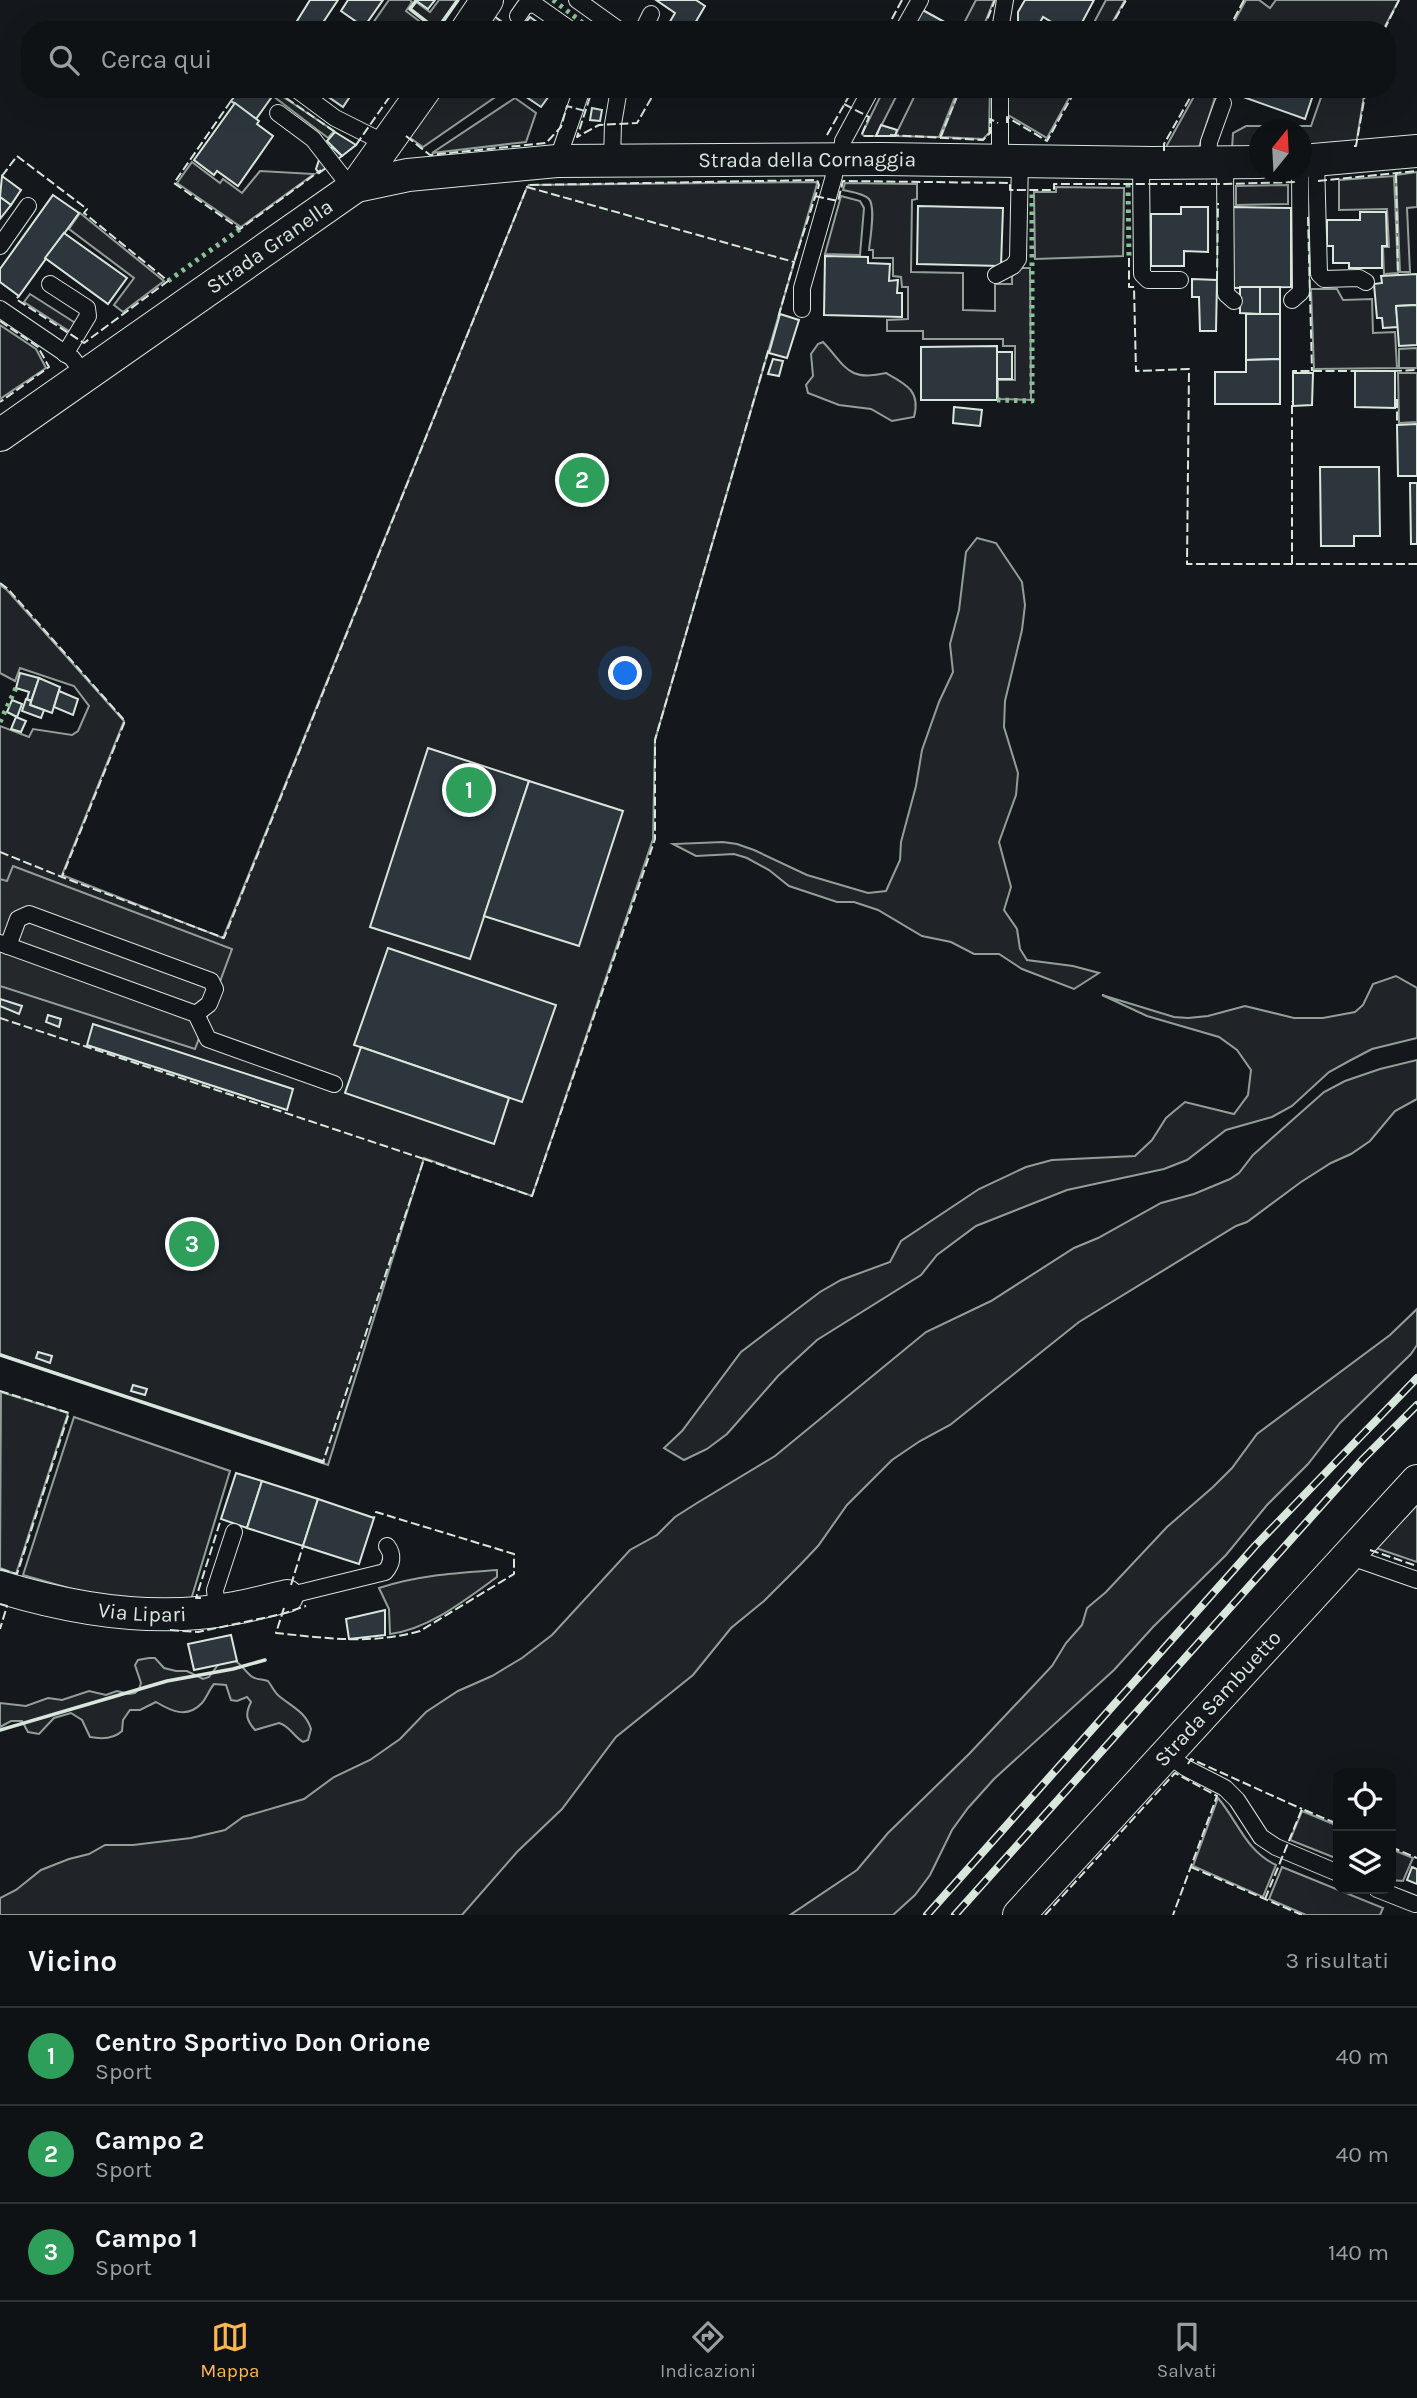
<!DOCTYPE html>
<html lang="it">
<style>
:root{--surface:#0f1215;--page:#181b1e;--text:#f1f3f6;--muted:#9b9ea0;--line:#2f3234;--accent:#ffb74d}
body{margin:0;font-family:Karla,sans-serif;background:var(--page);color:var(--text)}
.controls{position:absolute;right:21px;bottom:21px;display:grid;overflow:hidden;border-radius:14px;box-shadow:0 7px 28px #0002}
.controls button{width:63px;height:63px;display:grid;place-items:center;padding:0;border:0;border-bottom:2px solid var(--line);background:var(--surface);color:var(--text);font:35px sans-serif}
.compass{position:absolute;left:1249px;top:119px;width:63px;height:63px;border-radius:50%;background:var(--surface);box-shadow:0 7px 28px #0002;rotate:18deg}
.you{position:absolute;left:626px;top:674px;width:24px;height:24px;margin:-18px;border:5px solid #fff;border-radius:50%;background:#1a73e8;box-shadow:0 0 0 10px #1a73e833}
.badge{display:grid;place-items:center;width:46px;height:46px;border-radius:50%;background:var(--accent);color:#fff;font-size:23px;font-weight:700}
.pin{position:absolute;translate:-50% -50%;border:4px solid #fff;box-shadow:0 2px 7px #0006}
.list{margin:0;padding:0;list-style:none}
h2{display:flex;justify-content:space-between;align-items:center;height:91px;margin:0;padding:0 28px;font-size:30px}
h2 small{font-size:23px;font-weight:400;color:var(--muted)}
.list li{display:grid;grid-template-columns:46px 1fr auto;gap:21px;align-items:center;box-sizing:border-box;height:98px;padding:0 28px;border-top:2px solid var(--line)}
.list b{display:block;font-size:26px;white-space:nowrap}
.list p{margin:0;font-size:23px;white-space:nowrap;color:var(--muted)}
.list em{font-size:23px;font-style:normal;color:var(--muted)}
.icon{flex:none;width:38px;height:38px;fill:none;stroke:currentColor;stroke-width:2;stroke-linecap:round;stroke-linejoin:round}
.map{position:relative;flex:none;width:1417px;height:1915px;overflow:hidden}
.search{position:absolute;background:var(--surface);box-shadow:0 7px 28px #0002;left:21px;right:21px;top:21px;height:77px;display:flex;align-items:center;gap:18px;box-sizing:border-box;padding:0 24px;border-radius:28px;color:var(--muted);font-size:26px}
.sheet{height:385px;background:var(--surface)}
nav{display:flex;justify-content:space-around;align-items:center;box-sizing:border-box;height:98px;border-top:2px solid var(--line);background:var(--surface);font-size:19px;color:var(--muted)}
nav a{display:grid;justify-items:center;gap:4px}
nav .on{color:var(--accent)}
.map>svg:first-child{display:block}
.green{fill:#202428;stroke:#939e99;stroke-width:2}
.parking{fill:#24282b;stroke:#939e99;stroke-width:2}
.building{fill:#2c363c;stroke:#d8e6dc;stroke-width:2}
.lines{fill:none;stroke-linecap:round;stroke-linejoin:round}
.lane-casing{stroke:#d8e6dc;stroke-width:18}
.street-casing{stroke:#d8e6dc;stroke-width:34}
.lane{stroke:#14181c;stroke-width:16}
.street{stroke:#14181c;stroke-width:32}
.rail-casing{stroke:#d8e6dc;stroke-width:8}
.rail{stroke:#14181c;stroke-width:5;stroke-dasharray:16;stroke-linecap:butt}
.hedge{stroke:#8ac095;stroke-width:5;stroke-dasharray:3.5 5;stroke-linecap:butt}
.fence{stroke:#d8e6dc;stroke-width:2;stroke-dasharray:9 3.5;stroke-linecap:butt}
.wall{stroke:#d8e6dc;stroke-width:3.5}
.labels{text-anchor:middle;stroke-width:5;stroke-linejoin:round;paint-order:stroke}
.street-label{font-size:21px;fill:#d8e6dc;stroke:#14181c}
</style>
<div class="map">
<svg width="1417" height="1915" viewBox="0 0 1417 1915">
<rect width="100%" height="100%" fill="#14181c"/>
<!-- green -->
<g class="green">
<path d="M389 0H410L412 2 406 11 431 30H368Z"/>
<path d="M439 0H457L436 29 410 9 416 2 430 12Z"/>
<path d="M976 0H994L982 30H972L963 25Z"/>
<path d="M1106 0H1125L1108 30H1090Z"/>
<path d="M1246 0H1259L1270 8 1276 0H1399L1383 30 1230 29Z"/>
<path d="M440 89H462L469 94 473 89 504 91 423 147 406 135Z"/>
<path d="M884 89H900L876 136H864L862 134Z"/>
<path d="M918 89H958L939 137 895 136Z"/>
<path d="M960 89H990L989 133 983 139 941 137Z"/>
<path d="M1013 89H1074L1047 138 1008 115 1007 99Z"/>
<path d="M1324 89H1365L1356 145 1302 147V130H1260L1259 148 1232 149 1233 133 1246 126H1311Z"/>
<path d="M1197 91 1215 98 1198 150 1166 152 1167 145Z"/>
<path d="M276 92 334 131 328 138 273 96Z"/>
<path d="M515 98 536 113 526 142 432 153Z"/>
<path d="M192 162 220 183 223 179 242 193 260 171 314 174 241 227 177 183Z"/>
<path d="M1417 172V207L1407 208 1410 272H1400L1396 175Z"/>
<path d="M1394 176 1398 273 1384 274 1383 247H1389L1387 209 1339 210V180Z"/>
<path d="M816 182 817 184 655 740 653 839 532 1196 424 1158 328 1465 0 1354V726L29 737 33 729 72 735 78 731 89 706 74 686 20 668 15 681 0 673V585L7 590 124 721 62 875 223 938 527 187 529 185Z"/>
<path d="M845 183 917 184V199L912 200 911 272 963 273V310L995 311V284H1012V276L1021 268H1030L1031 400 998 399V380H1015V346H1003V339H923V331H887V320L908 319V287H902L901 277 893 276V258H873V250H869C870 239 876 207 869 199 863 193 851 192 843 190Z"/>
<path d="M1288 185V204L1236 205V186Z"/>
<path d="M1056 187 1124 188 1123 256 1035 259 1034 192H1056Z"/>
<path d="M841 196 860 201 864 208 860 255 825 254Z"/>
<path d="M80 213 164 281 123 312 114 305 134 278 69 229Z"/>
<path d="M1311 289H1337L1343 300 1372 299 1373 333 1395 332 1397 368 1314 369Z"/>
<path d="M30 294 77 324 72 333 24 302Z"/>
<path d="M0 325 36 349 46 368 0 399Z"/>
<path d="M823 342C846 366 847 382 886 373 906 384 921 391 914 417L892 421 871 409 839 405 808 393 806 385 813 376 811 354 818 344Z"/>
<path d="M1417 348V368H1399V349Z"/>
<path d="M1398 373H1417V422L1399 423Z"/>
<path d="M977 538 996 543 1022 582 1025 605 1022 630 1005 701 1004 727 1018 773 1016 795 999 842 1011 887 1004 910 1017 929 1020 949 1027 960 1073 966 1099 973 1074 989 1022 969 999 954H974L951 942 922 936 878 910 854 902H837L789 886 769 870 747 858 734 854 696 856 673 844 723 842 737 844 754 850 807 875 868 893 886 891 900 860 901 842 916 786 922 750 939 702 953 672 950 644 959 610 966 552Z"/>
<path d="M1396 976 1417 988V1038L1372 1049 1351 1060 1329 1072 1292 1106 1272 1117 1226 1130 1187 1160 1164 1169 1067 1190 976 1226 937 1255 921 1275 817 1340 778 1376 727 1434 707 1449 684 1460 664 1448 682 1431 741 1352 820 1292 841 1280 890 1262 901 1241 979 1189 1026 1167 1052 1160 1135 1156 1152 1140 1166 1118 1185 1102 1234 1114 1248 1095 1251 1070 1237 1050 1219 1037 1147 1016 1102 995 1174 1017 1188 1018 1208 1016 1245 1006 1294 1018H1323L1355 1012 1363 1005 1373 984Z"/>
<path d="M1417 1060V1099L1395 1111 1370 1141 1351 1154 1331 1163 1301 1182 1247 1222 1236 1226 1079 1322 950 1425 920 1441 892 1460 847 1505 818 1546 800 1565 764 1601 731 1628 693 1675 616 1737 562 1809 517 1852 462 1915H0V1898L16 1890 41 1870 69 1859 89 1854 105 1845H133L191 1838 225 1830 243 1817 304 1799 334 1777 370 1760 400 1739 426 1712 458 1691 492 1676 522 1658 552 1635 630 1550 657 1535 675 1517 697 1503 775 1456 926 1332 991 1301 1074 1248 1098 1238 1161 1203 1194 1194 1230 1179 1239 1173 1253 1155 1324 1092 1345 1081 1380 1069Z"/>
<path d="M1417 1309V1345L1411 1354 1340 1423 1308 1464 1267 1505 1226 1555 1153 1627 1114 1670 994 1779 968 1808 952 1830 930 1875 915 1895 893 1915H790L857 1870 888 1833 969 1754 1052 1666 1066 1643 1082 1625 1087 1608 1106 1592 1167 1527 1213 1487 1232 1468 1257 1434 1390 1335Z"/>
<path d="M1 1392 68 1413 16 1574 0 1568Z"/>
<path d="M74 1417 230 1471 190 1603 93 1595 23 1575Z"/>
<path d="M1417 1505V1562L1376 1548Z"/>
<path d="M497 1570V1577C465 1600 429 1629 390 1634L389 1609 379 1588C417 1575 457 1573 497 1570Z"/>
<path d="M149 1658H155L164 1668 176 1671H187L203 1679 209 1677 221 1661C241 1658 238 1665 251 1676 256 1680 262 1679 268 1681 272 1686 274 1692 279 1696 291 1706 306 1712 311 1729L308 1740 303 1742C293 1736 290 1726 279 1723L255 1730C246 1720 245 1714 251 1702L247 1697 237 1701 231 1700 226 1685 214 1684C209 1690 207 1697 202 1703 187 1719 171 1711 156 1702L140 1710H130L123 1720 122 1731C114 1739 101 1739 90 1737L82 1720 71 1713 54 1718 39 1734 28 1732 22 1721H11L0 1727V1703L26 1706 48 1698 62 1700 89 1691 106 1695 117 1691 129 1694 135 1693 139 1689 141 1683 135 1665 138 1660Z"/>
<path d="M1218 1798C1239 1823 1246 1851 1276 1865L1263 1897 1193 1866Z"/>
<path d="M1302 1811 1338 1826V1859L1290 1840Z"/>
<path d="M1391 1849 1413 1858 1403 1881 1391 1880Z"/>
<path d="M1282 1867 1383 1908 1380 1915H1306L1269 1899Z"/>
</g>
<!-- parking -->
<path class="parking" d="M13 866 232 949 195 1049 0 986V879L7 881Z"/>
<!-- building -->
<g class="building">
<path d="M310 0H338L318 30H311L297 21Z"/>
<path d="M348 0H383L364 27 341 11Z"/>
<path d="M415 0H435L428 9Z"/>
<path d="M656 0H696L705 6 691 30H665L675 13Z"/>
<path d="M1025 0H1094L1078 30H1065L1043 17 1036 30H1021L1018 23V12Z"/>
<path d="M919 8 959 30H907Z"/>
<path d="M494 16 513 30H483Z"/>
<path d="M530 17 548 30H520Z"/>
<path d="M240 89H273L276 91 256 119 231 101Z"/>
<path d="M317 89H355L343 107Z"/>
<path d="M520 89H554L541 107 519 92Z"/>
<path d="M1221 89H1315L1305 119Z"/>
<path d="M235 103 259 121 257 124 273 136 238 186 217 171 214 175 194 160Z"/>
<path d="M592 108 602 110 600 121 590 120Z"/>
<path d="M881 125 897 130 895 136H876Z"/>
<path d="M335 132 356 145 342 156 327 141Z"/>
<path d="M332 147 342 156 319 173 316 169 319 160Z"/>
<path d="M2 176 21 190 11 205 0 197Z"/>
<path d="M53 195 79 213 19 296 0 282V269Z"/>
<path d="M0 197 11 205 0 219Z"/>
<path d="M918 206 1003 208 1001 266 917 264Z"/>
<path d="M1181 207H1208V252L1184 251V266H1151V214H1181Z"/>
<path d="M1233 207 1291 208V287L1233 288Z"/>
<path d="M1360 212H1386L1387 246H1382V268H1349V263H1333V246H1327V220H1360Z"/>
<path d="M64 233 127 278 108 304 45 258Z"/>
<path d="M825 256 868 257V263L890 264 889 281 898 280 897 293H902V317L824 315Z"/>
<path d="M1417 274V305L1396 306 1398 327 1383 328 1382 318H1377L1374 284 1382 283 1381 276Z"/>
<path d="M1192 279 1217 280 1216 331H1200L1199 297H1192Z"/>
<path d="M1240 287H1260V314L1240 313Z"/>
<rect x="1260" y="287" width="20" height="27"/>
<path d="M1417 305V345L1399 346 1396 306Z"/>
<path d="M780 314 799 320 787 358 769 353Z"/>
<path d="M1246 314H1280V359L1246 360Z"/>
<path d="M997 346V400H921V347Z"/>
<rect x="997" y="352" width="15" height="27"/>
<path d="M773 359 783 361 779 376 768 374Z"/>
<path d="M1280 359V404H1215V372H1246V360Z"/>
<path d="M1355 371H1395V408L1355 407Z"/>
<path d="M1293 373H1313L1312 405 1293 406Z"/>
<path d="M954 407 982 410 980 426 953 423Z"/>
<path d="M1417 424V476H1398L1397 425Z"/>
<path d="M1320 467H1379L1380 536H1354V546H1321Z"/>
<path d="M1410 483H1417V544H1411Z"/>
<path d="M20 673 39 678 31 701 27 699 29 692 16 688Z"/>
<path d="M39 678 60 687 52 713 30 705Z"/>
<path d="M59 691 78 699 73 715 54 707Z"/>
<path d="M26 699 31 701 30 705 44 710 41 718 22 711Z"/>
<path d="M12 700 22 704 17 717 7 712Z"/>
<path d="M16 717 26 721 21 732 11 729Z"/>
<path d="M428 748 529 781 470 959 370 927Z"/>
<path d="M529 781 623 811 579 946 484 916Z"/>
<path d="M388 948 556 1005 522 1102 354 1045Z"/>
<path d="M0 999 22 1006 19 1014 0 1006Z"/>
<path d="M48 1015 61 1019 59 1027 46 1022Z"/>
<path d="M93 1024 293 1089 287 1110 87 1045Z"/>
<path d="M361 1047 509 1098 494 1144 345 1093Z"/>
<path d="M38 1352 52 1356 50 1363 36 1358Z"/>
<path d="M133 1385 147 1389 145 1395 131 1391Z"/>
<path d="M236 1473 262 1481 247 1528 221 1519Z"/>
<path d="M262 1481 318 1499 303 1546 247 1528Z"/>
<path d="M318 1499 374 1518 359 1564 303 1546Z"/>
<path d="M385 1610V1635L349 1639 346 1619Z"/>
<path d="M231 1635 237 1661 194 1670 188 1644Z"/>
<path d="M1412 1867 1417 1869V1884L1407 1880Z"/>
</g>
<g class="lines">
<!-- lane casing -->
<g class="lane-casing">
<g id="lane">
<path d="M577 0 619 30"/>
<path d="M518 16 525 6 534 4 571 30"/>
<path d="M643 30 651 14"/>
<path d="M903 30 920 0"/>
<path d="M1000 30 1005 0"/>
<path d="M296 89 335 118 387 144"/>
<path d="M1000 89V160"/>
<path d="M278 113 313 139 352 189"/>
<path d="M842 159 843 141 871 89"/>
<path d="M612 160 613 124 619 89"/>
<path d="M1316 160 1319 274 1324 279 1359 278 1366 282"/>
<path d="M557 161 582 89"/>
<path d="M1141 162 1142 274 1148 280H1180"/>
<path d="M1208 163 1209 142 1223 103"/>
<path d="M1225 163 1226 294 1234 301"/>
<path d="M0 246 28 206"/>
<path d="M996 275 1013 266 1018 259 1020 160"/>
<path d="M50 284 87 308 88 316 65 354"/>
<path d="M1292 300 1301 292 1300 172"/>
<path d="M0 309 72 358 84 374"/>
<path d="M802 309V288L834 176V158"/>
<path d="M0 943 196 1014 208 1039 334 1084"/>
<path d="M8 946 18 919 29 914 211 981 215 989 209 1004 196 1014"/>
<path d="M1348 1556 1417 1580"/>
<path d="M287 1596 385 1572C392 1564 394 1555 387 1546"/>
<path d="M217 1611 215 1590 234 1532"/>
<path d="M1166 1754 1186 1768 1225 1788 1237 1800 1261 1837 1276 1847 1338 1873"/>
<path d="M1377 1889 1415 1904"/>
</g>
</g>
<!-- street casing -->
<g class="street-casing">
<g id="street">
<path d="M467 30 487 0"/>
<path d="M1302 161 1417 151"/>
<path id="s1" d="M356 186 408 175 557 161 882 159 1152 163 1260 162"/>
<path id="s2" d="M0 435 356 186 425 89"/>
<path id="s3" d="M0 1587C75 1610 156 1623 235 1608 252 1605 270 1600 287 1596"/>
<path id="s4" d="M1019 1915 1417 1481"/>
</g>
</g>
<!-- lane -->
<use href="#lane" class="lane"/>
<!-- street -->
<use href="#street" class="street"/>
<!-- rail casing -->
<g class="rail-casing">
<g id="rail">
<path d="M927 1915 1255 1546 1417 1378"/>
<path d="M955 1915 1363 1459 1417 1405"/>
</g>
</g>
<!-- rail -->
<use href="#rail" class="rail"/>
<!-- hedge -->
<g class="hedge">
<path d="M553 0 592 30"/>
<path d="M590 97 593 89"/>
<path d="M1128 184 1129 258"/>
<path d="M168 281 240 229"/>
<path d="M997 400 1032 401V190"/>
<path d="M0 722 16 688"/>
</g>
<!-- fence -->
<g class="fence">
<path d="M437 30 458 0"/>
<path d="M886 30 902 0"/>
<path d="M983 30 995 0"/>
<path d="M1109 30 1126 0"/>
<path d="M1228 30 1244 0"/>
<path d="M1384 30 1399 0"/>
<path d="M276 91 335 132"/>
<path d="M590 97 577 137 599 125 637 123 656 90"/>
<path d="M231 101 174 183 240 229 321 170"/>
<path d="M844 104 869 117 862 134 863 136H876L878 132"/>
<path d="M1007 123V117L1047 141 1076 89"/>
<path d="M827 135 853 89"/>
<path d="M890 135 983 140 990 133V119L998 123"/>
<path d="M406 136 430 155 546 143 561 127 567 106 585 111"/>
<path d="M940 138 960 89"/>
<path d="M356 145 395 89"/>
<path d="M1354 146H1356L1366 89"/>
<path d="M1164 151V144L1195 89"/>
<path d="M1396 174 1398 275"/>
<path d="M2 176 17 156 87 209 84 213 168 281 84 343 16 299 19 296"/>
<path d="M1318 181 1417 171"/>
<path d="M530 185 817 180 819 185 794 262"/>
<path d="M815 196 838 201 843 181 1010 183V190H1054V184H1225L1297 182"/>
<path d="M1308 217 1312 371"/>
<path d="M1129 258V287H1134L1136 371 1189 369 1187 564H1417"/>
<path d="M1217 280 1218 203"/>
<path d="M0 321 38 347 49 367 0 402"/>
<path d="M1393 371 1417 370"/>
<path d="M1293 376V371H1358"/>
<path d="M1397 399V425"/>
<path d="M1292 564V401"/>
<path d="M0 583 8 589 125 721 62 877 224 938 527 187 794 262 778 318"/>
<path d="M0 852 62 877"/>
<path d="M0 1018 424 1159 323 1462"/>
<path d="M424 1159 532 1196 655 839V740L769 348"/>
<path d="M0 1391 69 1413 17 1574 0 1569"/>
<path d="M1370 1550 1417 1566"/>
<path d="M291 1585 303 1546"/>
<path d="M201 1598H196L221 1519"/>
<path d="M0 1604 7 1606 0 1629"/>
<path d="M284 1608 276 1633C326 1638 369 1645 420 1631L514 1574V1554L376 1512 374 1518"/>
<path d="M170 1630 198 1632 282 1614 306 1606"/>
<path d="M1188 1764 1191 1759 1302 1809"/>
<path d="M1391 1847 1417 1858"/>
<path d="M1191 1867 1302 1915"/>
<path d="M1265 1899 1302 1809 1338 1824"/>
<path d="M1045 1915 1175 1773 1217 1796 1173 1915"/>
</g>
<!-- wall -->
<g class="wall">
<path d="M416 1 410 9 437 30"/>
<path d="M437 30 458 0"/>
<path d="M0 1355 323 1462"/>
<path d="M0 1730 167 1681 233 1669 265 1660"/>
</g>
</g>
<g class="labels">
<!-- street labels -->
<g class="street-label">
<text dy="7" stroke="none"><textPath href="#s1" startOffset="453">Strada della Cornaggia</textPath></text>
<text dy="7" stroke="none"><textPath href="#s2" startOffset="329">Strada Granella</textPath></text>
<text dy="7" stroke="none"><textPath href="#s3" startOffset="145">Via Lipari</textPath></text>
<text dy="7" stroke="none"><textPath href="#s4" startOffset="294">Strada Sambuetto</textPath></text>
</g>
</g>
</svg>
<div class="controls">
<button><svg class="icon" aria-label="locate" viewBox="0 0 24 24"><circle cx="12" cy="12" r="6"/><path d="M12 2v4M12 18v4M2 12h4M18 12h4"/></svg></button>
<button><svg class="icon" aria-label="layers" viewBox="0 0 24 24"><path d="M12 4l9 5-9 5-9-5zM3 14l9 5 9-5"/></svg></button>
</div>
<svg class="compass" viewBox="-18 -18 36 36"><path d="M0-13l5 13h-10z" fill="#e53935"/><path d="M0 13l5-13h-10z" fill="#9b9ea0"/></svg>
<div class="you"></div>
<div class="pin badge" style="left:469px;top:790px;background:#2e9e5b">1</div>
<div class="pin badge" style="left:582px;top:480px;background:#2e9e5b">2</div>
<div class="pin badge" style="left:192px;top:1244px;background:#2e9e5b">3</div>
<div class="search"><svg class="icon" aria-label="search" viewBox="0 0 24 24"><circle cx="10" cy="10" r="6"/><path d="M15 15l6 6"/></svg>Cerca qui</div>
</div>
<section class="sheet">
<h2>Vicino<small>3 risultati</small></h2>
<ul class="list">
<li><span class="badge" style="background:#2e9e5b">1</span><div><b>Centro Sportivo Don Orione</b><p>Sport</p></div><em>40 m</em></li>
<li><span class="badge" style="background:#2e9e5b">2</span><div><b>Campo 2</b><p>Sport</p></div><em>40 m</em></li>
<li><span class="badge" style="background:#2e9e5b">3</span><div><b>Campo 1</b><p>Sport</p></div><em>140 m</em></li>
</ul>
</section>
<nav>
<a class="on"><svg class="icon" aria-label="map" viewBox="0 0 24 24"><path d="M3 6l6-2 6 2 6-2v14l-6 2-6-2-6 2zM9 4v14M15 6v14"/></svg>Mappa</a>
<a><svg class="icon" aria-label="directions" viewBox="0 0 24 24"><path d="M12 3l9 9-9 9-9-9zM9 14v-3h6M13 9l2 2-2 2"/></svg>Indicazioni</a>
<a><svg class="icon" aria-label="saved" viewBox="0 0 24 24"><path d="M7 4h10v16l-5-4-5 4z"/></svg>Salvati</a>
</nav>
